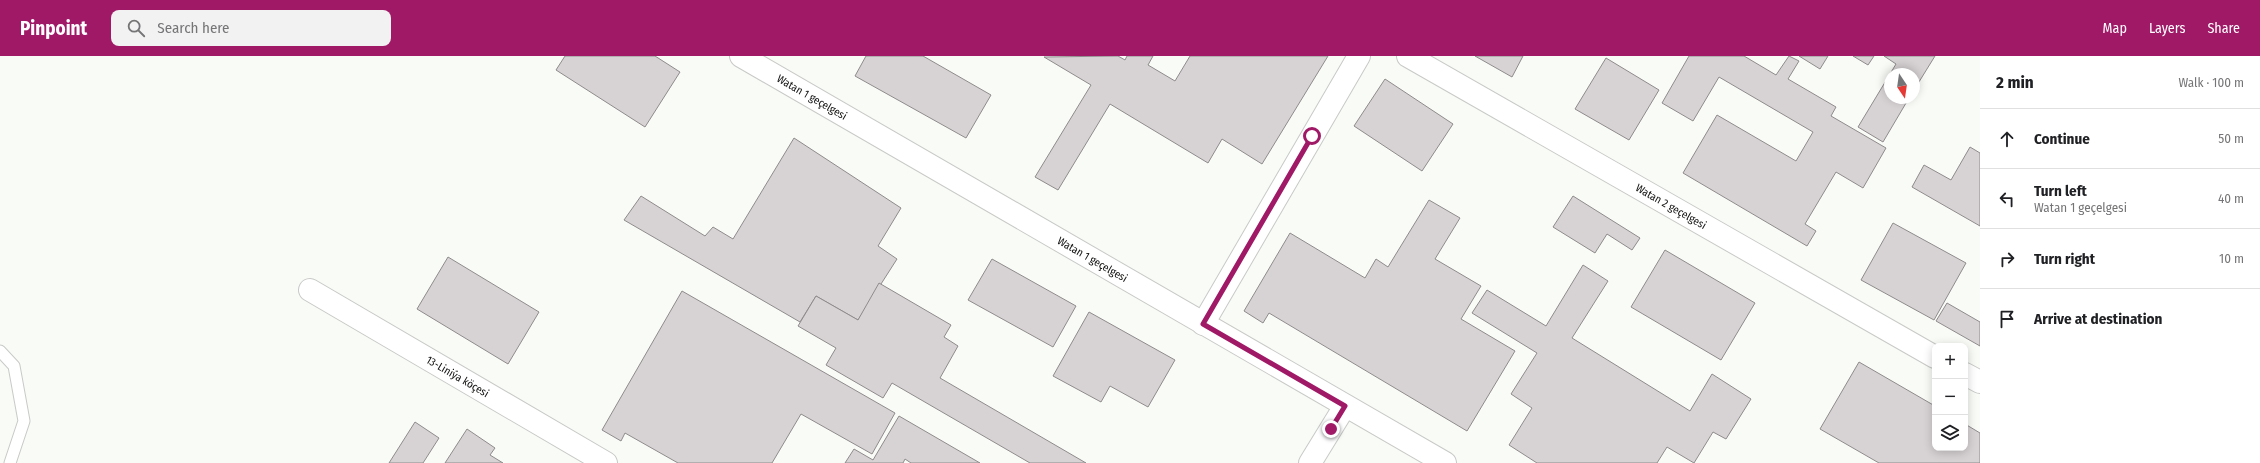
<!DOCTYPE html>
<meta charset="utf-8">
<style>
:root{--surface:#fff;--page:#f2f2f2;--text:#202124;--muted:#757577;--line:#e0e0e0;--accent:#9f1967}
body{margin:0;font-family:"Fira Sans Condensed",sans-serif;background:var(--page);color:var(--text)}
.controls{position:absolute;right:12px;bottom:12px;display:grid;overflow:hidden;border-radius:8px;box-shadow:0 2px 10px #0003}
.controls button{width:36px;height:36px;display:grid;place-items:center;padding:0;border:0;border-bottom:1px solid var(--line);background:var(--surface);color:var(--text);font:20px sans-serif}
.compass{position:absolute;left:1884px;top:12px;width:36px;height:36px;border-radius:50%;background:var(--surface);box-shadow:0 2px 10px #0003;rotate:167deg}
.stop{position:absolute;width:12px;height:12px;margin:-9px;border:3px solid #9f1967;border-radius:50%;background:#fff}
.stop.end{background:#9f1967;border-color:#fff;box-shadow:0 1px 4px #0008}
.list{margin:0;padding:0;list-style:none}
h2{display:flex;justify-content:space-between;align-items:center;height:52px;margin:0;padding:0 16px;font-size:17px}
h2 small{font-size:13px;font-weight:400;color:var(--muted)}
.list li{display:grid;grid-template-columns:26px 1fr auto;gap:12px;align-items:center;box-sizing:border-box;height:60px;padding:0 16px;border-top:1px solid var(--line)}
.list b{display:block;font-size:15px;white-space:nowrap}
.list p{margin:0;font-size:13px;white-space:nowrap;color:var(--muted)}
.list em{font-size:13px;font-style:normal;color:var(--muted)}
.icon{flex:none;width:22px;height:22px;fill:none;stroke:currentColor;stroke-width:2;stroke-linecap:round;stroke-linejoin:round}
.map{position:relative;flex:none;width:1980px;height:407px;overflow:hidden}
header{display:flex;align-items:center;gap:24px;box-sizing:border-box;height:56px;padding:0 20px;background:var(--accent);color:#fff}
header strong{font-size:19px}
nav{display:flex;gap:22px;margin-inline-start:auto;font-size:14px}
.search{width:280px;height:36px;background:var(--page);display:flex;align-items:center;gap:10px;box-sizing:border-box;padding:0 14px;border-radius:8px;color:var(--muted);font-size:15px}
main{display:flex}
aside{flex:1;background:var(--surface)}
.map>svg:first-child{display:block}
.building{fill:#d7d2d4;stroke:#8f8b8c}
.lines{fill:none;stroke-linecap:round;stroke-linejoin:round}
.service-casing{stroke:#c8cac7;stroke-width:13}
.minor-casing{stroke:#c8cac7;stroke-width:24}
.service{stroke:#fff;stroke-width:11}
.minor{stroke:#fff;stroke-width:22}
.route{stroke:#9f1967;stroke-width:5}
.labels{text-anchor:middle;stroke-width:3.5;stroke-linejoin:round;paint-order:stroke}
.street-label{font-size:11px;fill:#10110f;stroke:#fff}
</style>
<header>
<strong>Pinpoint</strong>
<div class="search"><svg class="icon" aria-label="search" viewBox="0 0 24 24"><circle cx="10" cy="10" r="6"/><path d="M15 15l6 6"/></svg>Search here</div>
<nav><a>Map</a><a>Layers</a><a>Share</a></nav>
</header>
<main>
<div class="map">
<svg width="1980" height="407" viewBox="0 0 1980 407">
<rect width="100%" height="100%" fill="#f9fbf7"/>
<!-- building -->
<g class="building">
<path d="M565 0H655L680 16 645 71 556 14Z"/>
<path d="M866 0H923L991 39 966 82 855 20Z"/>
<path d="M1118 0 1125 4 1127 0H1153L1148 9 1175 25 1190 0H1328L1262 108 1222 83 1208 107 1110 48 1058 134 1035 121 1091 29 1044 1Z"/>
<path d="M1475 0H1523L1512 21Z"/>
<path d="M1689 0H1744L1776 19 1789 0 1799 5 1788 23 1836 51 1831 60 1886 92 1863 132 1836 116 1805 168 1816 175 1807 190 1683 117 1717 59 1796 105 1813 76 1719 21 1693 65 1662 47Z"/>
<path d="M1799 0H1828L1820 13Z"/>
<path d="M1853 0H1874L1868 9Z"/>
<path d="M1884 0H1935L1914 34V18H1890L1896 8Z"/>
<path d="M1606 2 1659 34 1629 84 1575 53Z"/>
<path d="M1890 18V42H1909L1883 86 1858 71Z"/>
<path d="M1385 23 1453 68 1422 115 1354 70Z"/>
<path d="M794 82 901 152 878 190 897 203 858 264 816 240 800 266 624 164 641 140 705 180 713 171 733 183Z"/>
<path d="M1970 91 1980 97V170L1912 131 1924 109 1951 124Z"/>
<path d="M1573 140 1640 182 1632 194 1607 178 1595 197 1553 171Z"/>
<path d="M1429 144 1460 162 1435 203 1481 230 1461 263 1515 295 1467 375 1269 257 1263 267 1244 255 1290 177 1365 222 1376 203 1388 211Z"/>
<path d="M1893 167 1966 207 1934 264 1861 224Z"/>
<path d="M1665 194 1755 247 1721 304 1631 251Z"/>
<path d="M448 201 539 256 508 308 417 253Z"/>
<path d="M992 203 1076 250 1053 291 968 244Z"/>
<path d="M1583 209 1608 225 1572 282 1690 355 1712 318 1751 343 1726 383 1713 376 1694 407 1667 391 1657 407H1537L1509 389 1532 352 1511 338 1537 297 1472 257 1487 234 1546 270Z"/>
<path d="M879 227 951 269 944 281 958 290 940 322 1086 407H1030L892 327 883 342 826 309 836 292 798 270 816 240 858 264Z"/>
<path d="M682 235 895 357 872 398 801 358 772 407H678L625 377 621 385 602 374Z"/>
<path d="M1947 247 1980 266V290L1936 265Z"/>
<path d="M1089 256 1175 304 1148 351 1110 330 1101 346 1053 320Z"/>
<path d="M1859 306 1935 350V392H1965V368L1980 377V407H1879L1820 373Z"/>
<path d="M899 360 980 407H911L905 403 903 407H845L854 393 873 404Z"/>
<path d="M415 366 439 382 423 407H389Z"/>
<path d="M467 373 495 392 490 399 503 407H445Z"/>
</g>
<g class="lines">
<!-- service casing -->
<g class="service-casing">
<path id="service" d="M0 295 14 310 24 365 10 407"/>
</g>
<!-- minor casing -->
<g class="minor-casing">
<g id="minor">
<path id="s1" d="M741 0 1445 407"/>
<path id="s2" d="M1408 0 1935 301"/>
<path id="s3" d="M310 234 606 407"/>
<path d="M1203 268 1359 0"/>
<path d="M1965 318 1980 326"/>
<path d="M1310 407 1345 350"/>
</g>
</g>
<!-- service -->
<use href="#service" class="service"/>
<!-- minor -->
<use href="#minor" class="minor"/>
</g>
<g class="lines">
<!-- route -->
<path class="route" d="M1312 80 1203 268 1345 350 1331 373"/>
</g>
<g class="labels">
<!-- street labels -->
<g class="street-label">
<text dy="4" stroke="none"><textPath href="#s1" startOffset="82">Watan 1 geçelgesi</textPath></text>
<text dy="4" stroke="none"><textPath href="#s2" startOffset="303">Watan 2 geçelgesi</textPath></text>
<text dy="4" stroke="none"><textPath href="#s1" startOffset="406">Watan 1 geçelgesi</textPath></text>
<text dy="4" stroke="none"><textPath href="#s3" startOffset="171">13-Liniýa köçesi</textPath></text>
</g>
</g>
</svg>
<div class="controls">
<button>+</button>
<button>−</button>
<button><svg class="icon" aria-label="layers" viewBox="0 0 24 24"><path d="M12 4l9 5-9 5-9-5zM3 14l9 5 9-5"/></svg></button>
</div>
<svg class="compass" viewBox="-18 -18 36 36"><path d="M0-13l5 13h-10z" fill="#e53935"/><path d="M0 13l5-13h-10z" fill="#757577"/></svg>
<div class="stop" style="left:1312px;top:80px"></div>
<div class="stop end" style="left:1331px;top:373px"></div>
</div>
<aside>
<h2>2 min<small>Walk · 100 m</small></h2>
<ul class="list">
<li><svg class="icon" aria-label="ahead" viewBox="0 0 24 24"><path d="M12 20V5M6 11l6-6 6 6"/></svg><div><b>Continue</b></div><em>50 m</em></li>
<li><svg class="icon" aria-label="left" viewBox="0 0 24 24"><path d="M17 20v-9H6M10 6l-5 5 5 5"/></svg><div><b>Turn left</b><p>Watan 1 geçelgesi</p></div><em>40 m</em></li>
<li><svg class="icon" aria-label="right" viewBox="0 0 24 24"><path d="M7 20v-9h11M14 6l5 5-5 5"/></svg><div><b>Turn right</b></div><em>10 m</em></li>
<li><svg class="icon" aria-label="arrive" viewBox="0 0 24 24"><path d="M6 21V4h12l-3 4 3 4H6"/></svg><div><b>Arrive at destination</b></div></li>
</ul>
</aside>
</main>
